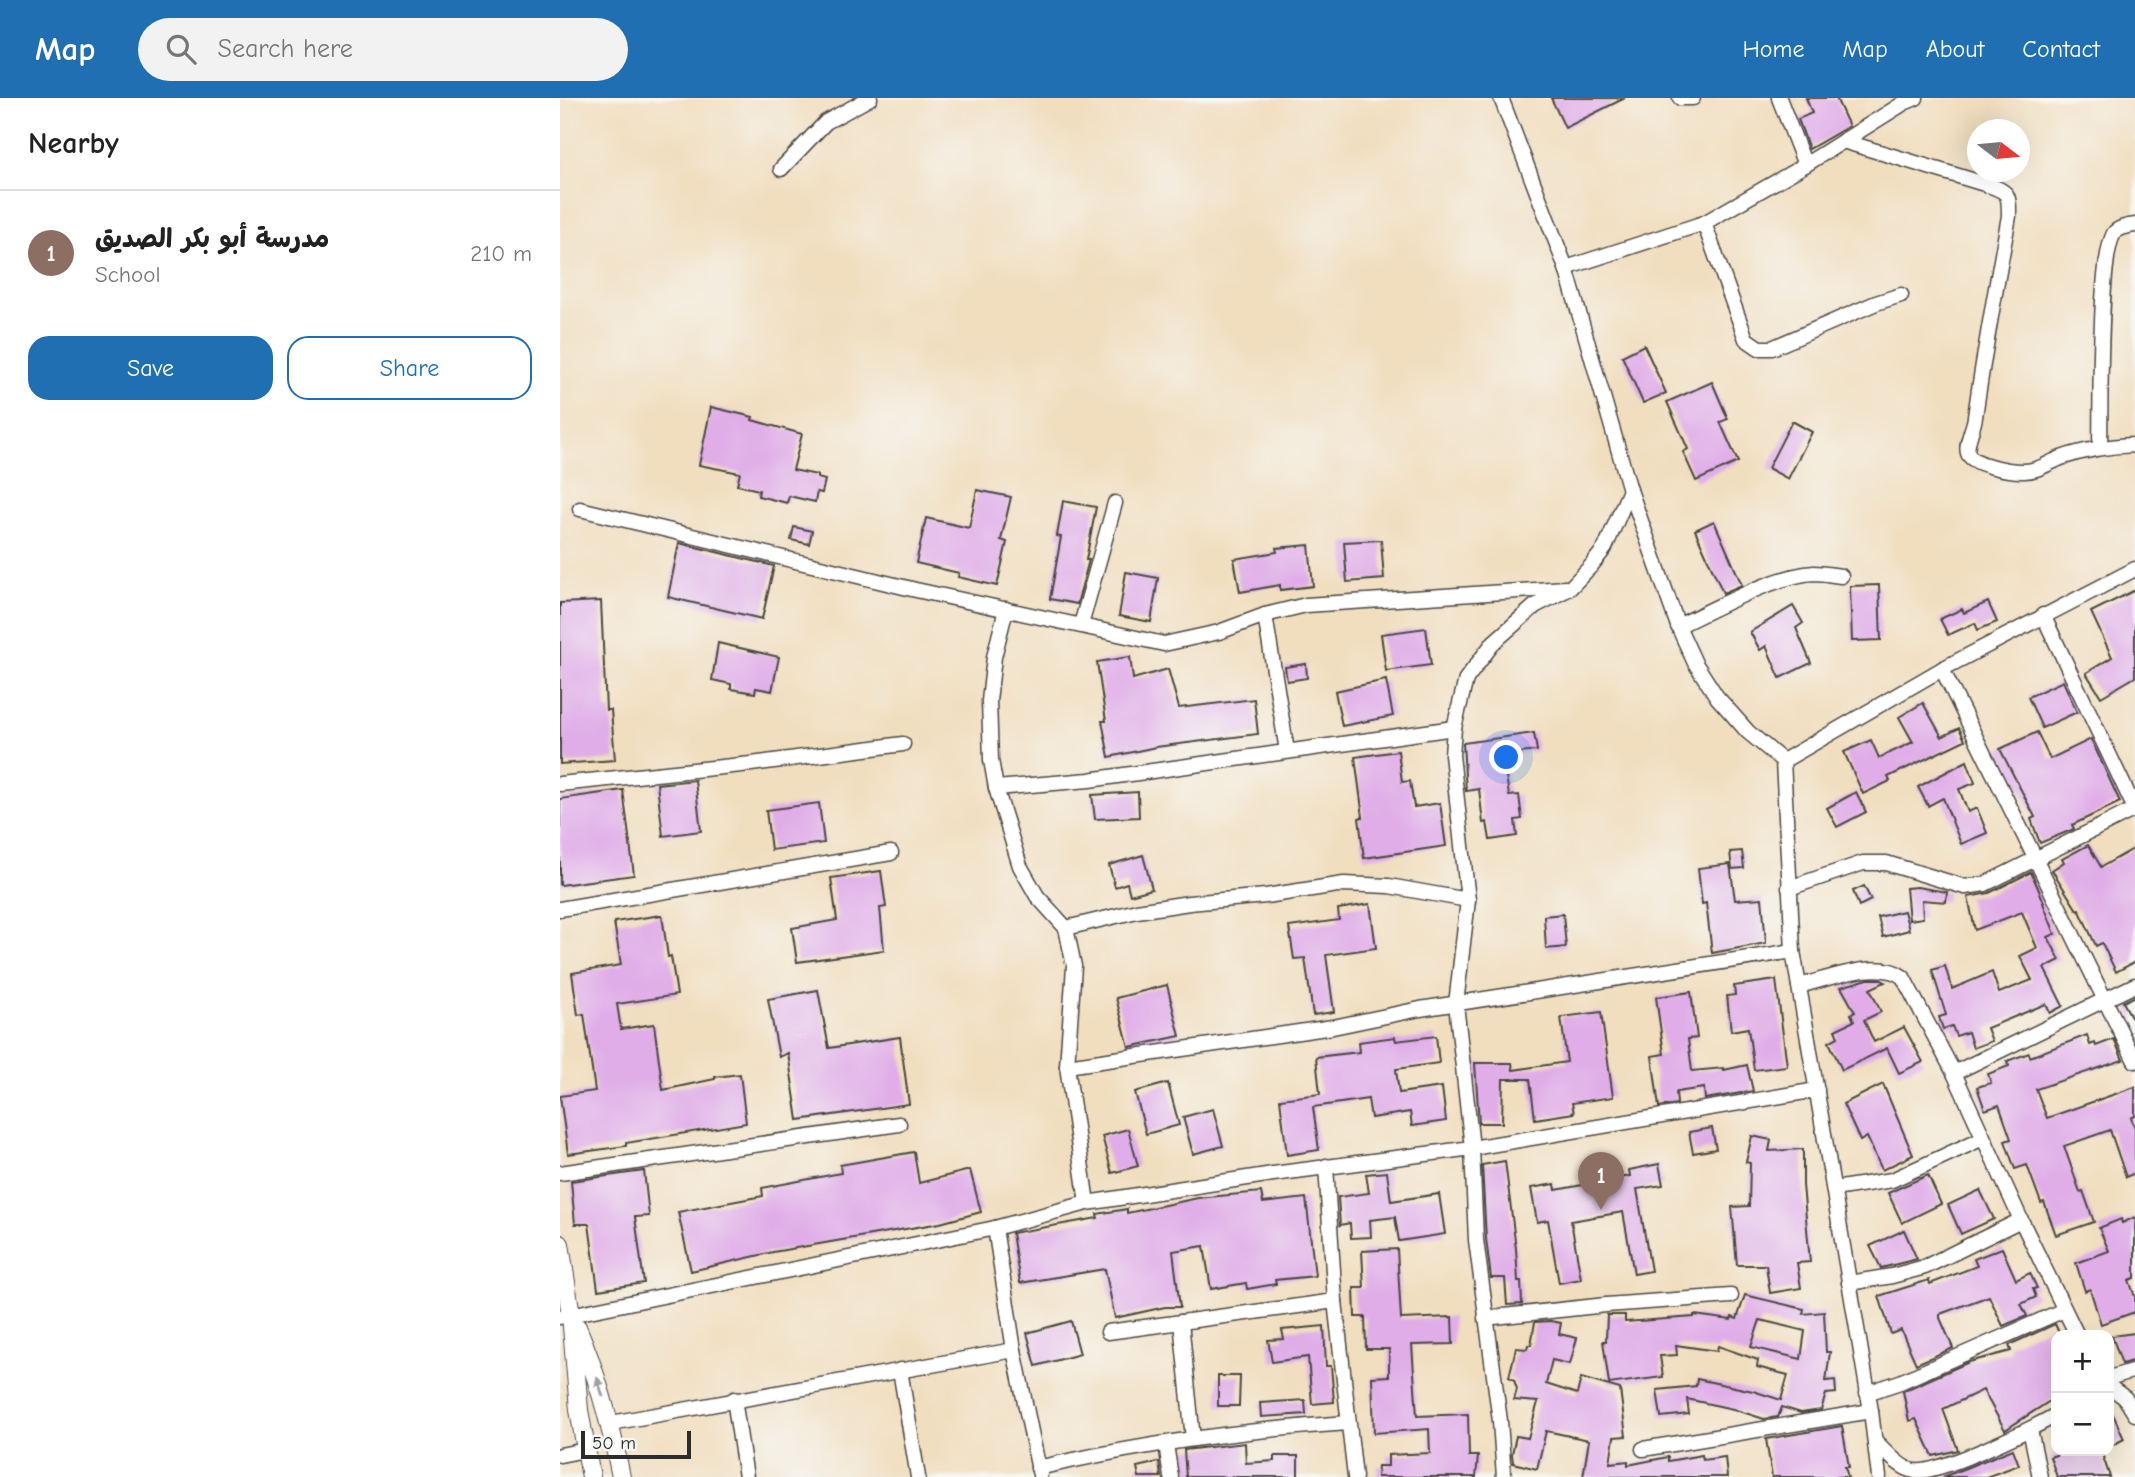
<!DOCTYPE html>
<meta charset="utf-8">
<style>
:root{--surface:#fff;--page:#f2f2f2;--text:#222;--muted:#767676;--line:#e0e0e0;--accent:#1f6fb2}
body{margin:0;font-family:"Comic Neue","Playpen Sans Arabic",sans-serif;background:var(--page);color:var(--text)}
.controls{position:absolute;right:21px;bottom:21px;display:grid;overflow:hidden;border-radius:14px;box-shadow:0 7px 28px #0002}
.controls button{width:63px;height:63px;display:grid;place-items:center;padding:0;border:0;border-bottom:2px solid var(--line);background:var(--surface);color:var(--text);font:35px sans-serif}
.compass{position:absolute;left:1407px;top:21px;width:63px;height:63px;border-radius:50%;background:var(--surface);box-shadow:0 7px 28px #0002;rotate:106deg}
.scale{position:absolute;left:21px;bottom:18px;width:110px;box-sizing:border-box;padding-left:7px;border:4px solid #2b2b2b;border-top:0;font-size:19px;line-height:24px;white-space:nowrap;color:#2b2b2b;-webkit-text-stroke:5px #f6f6f2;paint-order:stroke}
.you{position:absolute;left:947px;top:660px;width:24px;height:24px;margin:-18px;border:5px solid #fff;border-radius:50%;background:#1a73e8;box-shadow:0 0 0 10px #1a73e833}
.badge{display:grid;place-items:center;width:46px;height:46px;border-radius:50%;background:var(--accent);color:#fff;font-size:23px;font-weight:700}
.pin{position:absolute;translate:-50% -58px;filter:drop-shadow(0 2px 4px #0008)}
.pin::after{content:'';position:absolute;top:37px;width:24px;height:21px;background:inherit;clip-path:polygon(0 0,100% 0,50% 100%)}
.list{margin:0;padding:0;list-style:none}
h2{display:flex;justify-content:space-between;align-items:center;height:91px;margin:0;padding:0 28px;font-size:30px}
h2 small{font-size:23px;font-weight:400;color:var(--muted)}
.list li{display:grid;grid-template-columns:46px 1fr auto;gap:21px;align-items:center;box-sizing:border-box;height:126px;padding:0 28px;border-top:2px solid var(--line)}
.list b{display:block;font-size:26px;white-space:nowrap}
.list p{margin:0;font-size:23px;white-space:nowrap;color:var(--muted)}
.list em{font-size:23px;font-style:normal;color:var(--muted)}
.actions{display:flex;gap:14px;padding:21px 28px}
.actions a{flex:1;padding:16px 0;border:2px solid var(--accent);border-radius:21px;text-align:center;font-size:24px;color:var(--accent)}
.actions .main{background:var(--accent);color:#fff}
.icon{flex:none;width:38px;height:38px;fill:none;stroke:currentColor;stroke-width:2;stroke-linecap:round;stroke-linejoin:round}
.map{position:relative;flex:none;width:1575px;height:1379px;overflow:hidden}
header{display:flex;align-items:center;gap:42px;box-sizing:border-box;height:98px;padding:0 35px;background:var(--accent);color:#fff}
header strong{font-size:33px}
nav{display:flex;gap:38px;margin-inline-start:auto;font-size:24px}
.search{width:490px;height:63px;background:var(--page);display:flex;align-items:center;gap:18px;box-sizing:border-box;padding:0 24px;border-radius:38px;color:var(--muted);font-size:26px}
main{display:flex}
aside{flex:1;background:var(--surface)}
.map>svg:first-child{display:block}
.building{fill:#e0ade8;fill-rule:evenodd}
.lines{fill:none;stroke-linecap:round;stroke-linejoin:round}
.minor-casing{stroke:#494641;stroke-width:17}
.tertiary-casing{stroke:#494641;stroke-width:20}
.minor{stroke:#fff;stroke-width:14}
.tertiary{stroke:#fff;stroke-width:18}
.oneway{fill:#a0a0a0}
</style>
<header>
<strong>Map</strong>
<div class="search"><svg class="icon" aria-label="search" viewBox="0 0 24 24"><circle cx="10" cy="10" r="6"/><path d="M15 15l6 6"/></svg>Search here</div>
<nav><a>Home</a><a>Map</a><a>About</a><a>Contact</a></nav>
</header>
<main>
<aside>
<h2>Nearby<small></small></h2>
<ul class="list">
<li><span class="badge" style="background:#8d6e63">1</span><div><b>مدرسة أبو بكر الصديق</b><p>School</p></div><em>210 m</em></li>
</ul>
<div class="actions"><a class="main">Save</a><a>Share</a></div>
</aside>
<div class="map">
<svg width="1575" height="1379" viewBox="0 0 1575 1379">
<rect width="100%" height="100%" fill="#f6f6f2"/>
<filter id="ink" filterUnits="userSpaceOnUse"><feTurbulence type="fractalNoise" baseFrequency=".0143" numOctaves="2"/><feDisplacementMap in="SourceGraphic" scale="14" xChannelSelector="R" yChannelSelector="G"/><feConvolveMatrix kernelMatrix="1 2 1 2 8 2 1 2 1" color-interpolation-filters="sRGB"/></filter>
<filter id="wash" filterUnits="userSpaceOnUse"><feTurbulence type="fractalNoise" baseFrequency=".00686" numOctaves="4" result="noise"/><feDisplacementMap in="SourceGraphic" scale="28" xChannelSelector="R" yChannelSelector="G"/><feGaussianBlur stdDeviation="1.57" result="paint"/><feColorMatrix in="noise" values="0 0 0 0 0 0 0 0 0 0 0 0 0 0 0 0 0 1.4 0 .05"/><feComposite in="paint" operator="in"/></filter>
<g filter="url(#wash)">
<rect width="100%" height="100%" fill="#f1debf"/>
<g id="blocks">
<!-- building -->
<g class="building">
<path d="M991 0H1065L1005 30Z"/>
<path d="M1246 0H1276L1289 28 1249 51 1238 21 1252 15Z"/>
<path d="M1084 247 1106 295 1083 305 1062 258Z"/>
<path d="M1152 284 1168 321 1160 324 1178 364 1136 383 1123 354 1128 351 1107 304Z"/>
<path d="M151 309 193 319 192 322 242 336 233 372 257 377V380L265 382 262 395 257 394 255 404 229 398 227 405 198 398 199 392 177 387 180 375 139 367Z"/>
<path d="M1232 323 1252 334 1228 381 1208 370Z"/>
<path d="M417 392 451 399 441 442 447 444 437 488 398 479 399 475 356 465 366 420 409 430Z"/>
<path d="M503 403 536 409 526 462H529L517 506 490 501 501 439 497 438Z"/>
<path d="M1154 423 1182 487 1163 495 1135 432Z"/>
<path d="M234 429 252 433 249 446 231 442Z"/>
<path d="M821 442 824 481 787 484 784 444Z"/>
<path d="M119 445 214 468 202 521 108 499Z"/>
<path d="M749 447 753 488 720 492V487L680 494 674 461 717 454 716 450Z"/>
<path d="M566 474 598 480 591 524 559 518Z"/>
<path d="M1319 487 1321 542 1292 543 1290 488Z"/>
<path d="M1575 492V579L1541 599 1526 575 1552 559 1531 514Z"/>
<path d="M41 503 46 612H51L55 662 0 666V505Z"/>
<path d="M1428 504 1437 524 1418 532 1415 525 1388 537 1380 521 1402 511 1404 515Z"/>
<path d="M1233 508 1243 525 1236 530 1251 565 1220 580 1206 548 1200 552 1190 534Z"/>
<path d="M866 530 871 567 826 573 821 536Z"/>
<path d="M158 545 219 559 212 593 196 590 195 595 171 591V586L152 582Z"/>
<path d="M570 559 573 581 608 571 619 610 694 601 698 636 596 649 549 659 542 623H546L537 564Z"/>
<path d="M746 566 747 580 727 583 725 569Z"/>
<path d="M826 582 833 618 782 628 775 593Z"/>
<path d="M1503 583 1517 614 1482 630 1468 599Z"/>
<path d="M1363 605 1382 639 1399 630 1405 642 1328 679 1330 683 1303 696 1284 654 1311 642 1319 660 1353 644 1339 619Z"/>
<path d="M1477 634 1490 661 1531 641 1560 704 1512 727 1514 731 1480 745 1471 721 1475 719 1440 651Z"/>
<path d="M974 635 977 653 943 657 949 698 959 697 962 721 955 722 957 738 930 742 927 724 923 725 919 691 906 693 903 645Z"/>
<path d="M838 653 842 684 850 683 854 709 880 705 886 748 804 760 799 720 803 719 795 659Z"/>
<path d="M1407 663 1415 685 1399 691 1408 714 1417 710 1427 735 1401 746 1383 700 1368 708 1358 689Z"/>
<path d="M135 682 141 733 103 738 97 686Z"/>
<path d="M63 692 74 777 0 787V701Z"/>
<path d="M578 694 579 719 535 721 532 697Z"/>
<path d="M1296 694 1306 714 1277 729 1267 710Z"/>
<path d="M259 705 264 745 211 752 206 712Z"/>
<path d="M1528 747 1541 769 1575 750V864L1556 874 1542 845 1536 848 1519 811 1517 812 1492 772 1504 764 1502 761Z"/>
<path d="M1182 753 1184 770 1172 771 1170 754Z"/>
<path d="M583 757 592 791 570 797 567 785 555 789 549 767Z"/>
<path d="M1170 766 1175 802 1202 800 1206 845 1152 855 1146 805 1142 806 1138 770Z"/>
<path d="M321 773 326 809 320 810 324 852 237 864 232 830 277 822 271 780Z"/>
<path d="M1471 774 1484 804 1483 805 1495 836 1488 839 1500 862 1484 870 1503 908 1490 915 1486 906 1427 930 1432 943 1413 950 1408 934 1396 938 1392 928 1383 931 1379 919 1386 917 1372 872 1385 868 1392 891 1432 874 1439 895 1472 882 1460 858 1477 850 1462 814 1415 832 1408 799 1429 795Z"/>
<path d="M1304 788 1311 802 1299 808 1293 793Z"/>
<path d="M1357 789 1387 794 1386 804 1362 802 1363 820 1349 822 1346 790Z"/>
<path d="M810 806 816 850 766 857 774 914 753 917 745 860 734 861 729 829 779 822 778 811Z"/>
<path d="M1344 813 1349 832 1323 839 1318 819Z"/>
<path d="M1003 816 1006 849 986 851 984 818Z"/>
<path d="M102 817 108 859 111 858 117 897 57 906 61 931 94 926 103 992 155 981V979L180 976 186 1025 66 1045V1048L8 1056 0 998 35 993 24 916 18 917 12 875 61 867 54 824Z"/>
<path d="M1308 881H1320L1325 884 1310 891 1321 914 1304 922 1314 944 1344 929 1363 964 1339 975 1327 950 1282 972 1269 944 1278 939 1275 932 1294 923 1291 916 1295 914 1281 889Z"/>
<path d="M1216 882 1227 968 1194 972 1188 930 1171 933 1167 898 1175 897 1174 888Z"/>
<path d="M607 887 620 938 569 949 556 900Z"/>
<path d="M258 892 269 950 340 939 349 1006 238 1022 228 955 219 959 208 901Z"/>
<path d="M1131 894 1137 940 1128 941 1132 973 1164 970V972L1187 967 1193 993 1145 1001 1144 990 1116 994 1117 1006 1099 1009 1092 958 1104 956 1096 899Z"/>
<path d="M1575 898V926L1563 904Z"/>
<path d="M1041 914 1053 999 1012 1005 1014 1015 975 1021 970 981H943L942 1025H919L915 965H952L953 972 1007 964 1001 919Z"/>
<path d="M1527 937 1530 947 1535 945 1536 948 1554 941 1563 962 1476 991 1487 1020 1575 989V1018L1571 1020 1575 1030V1075L1566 1079 1550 1032 1504 1048 1520 1094 1523 1093 1534 1124 1496 1137 1484 1104 1481 1105 1467 1067 1455 1071 1445 1043 1451 1041 1439 1007 1425 1012 1417 989 1431 985 1428 976 1449 968 1447 963 1469 955 1470 959Z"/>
<path d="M876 938 879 965 836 971 839 995 882 989 886 1023 852 1028 850 1014 811 1020 808 1001 753 1009 759 1052 727 1057 720 1001 760 996 756 959 799 954 798 944 835 939 836 943Z"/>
<path d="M608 985 619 1027 586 1036 575 994Z"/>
<path d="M1323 986 1353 1057 1322 1072 1307 1039 1300 1043 1283 1006Z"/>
<path d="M653 1011 663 1048 633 1056 623 1019Z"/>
<path d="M1152 1030 1156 1051 1133 1055 1129 1034Z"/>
<path d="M568 1031 578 1068 552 1075 542 1038Z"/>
<path d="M1192 1038 1211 1042 1209 1053 1243 1051V1087L1250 1164 1237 1165 1241 1190 1210 1195 1206 1167H1177L1172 1109 1189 1108 1190 1065 1186 1064Z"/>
<path d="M354 1054 359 1085 410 1072 421 1114 380 1125 213 1154 131 1173 118 1114 203 1098 202 1090 281 1075 280 1067Z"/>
<path d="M945 1063 956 1151 958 1183H961L962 1206 947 1207 945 1180H931L926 1141 922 1067Z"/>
<path d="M1099 1066 1103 1087 1077 1091 1091 1173 1074 1176 1063 1114 1011 1123 1021 1181 999 1185 988 1122 977 1124 971 1090 995 1086 996 1092 1070 1078 1069 1072Z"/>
<path d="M84 1073 89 1118 75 1119 84 1185 38 1192 29 1126H15L11 1083Z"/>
<path d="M827 1074 831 1103 879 1096 885 1136 839 1143 835 1119 810 1122 811 1139 791 1140 790 1125 780 1127 778 1099 809 1095 806 1076Z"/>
<path d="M1368 1077 1381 1106 1342 1125 1328 1095Z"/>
<path d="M1420 1092 1434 1121 1401 1136 1388 1107Z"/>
<path d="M701 1094 703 1105 746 1100 755 1178 715 1182 716 1186 687 1191 686 1185 651 1191 644 1148 613 1153 620 1209H605L555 1220 545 1171 460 1185 452 1135 538 1120 537 1116 567 1111V1115L638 1100Z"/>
<path d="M1575 1119V1180L1569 1182 1575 1199V1214L1541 1226 1530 1191 1525 1193 1516 1165 1549 1153 1539 1130 1561 1121 1562 1125Z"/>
<path d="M1344 1132 1357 1161 1321 1170 1310 1148Z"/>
<path d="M1442 1150 1456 1182 1470 1175 1477 1190 1473 1191 1476 1199 1461 1206 1467 1218 1443 1228 1429 1198 1380 1216V1220L1393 1250 1356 1266 1341 1232 1331 1236 1319 1198 1369 1182 1370 1186 1417 1168 1414 1161Z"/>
<path d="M837 1151 841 1221 892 1219 893 1246 852 1247 857 1318 908 1316 909 1358H918L916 1379H817L818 1368H828V1357L870 1355 869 1331 814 1335 812 1279 829 1278V1251H806L805 1219H795L794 1190H804L802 1153Z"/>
<path d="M1185 1197 1244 1211 1243 1216 1264 1214 1266 1254H1270L1266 1283 1275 1282 1276 1295 1266 1296 1261 1312 1241 1315 1222 1309 1218 1319 1204 1321 1173 1311 1127 1301 1129 1316 1101 1319 1097 1292 1136 1288 1137 1281 1193 1293 1221 1302 1228 1277 1197 1269 1198 1262 1158 1248 1157 1253 1116 1247 1117 1257 1100 1258 1103 1279 1049 1286 1043 1243H1046L1047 1217H1065V1224L1134 1219V1217L1171 1222 1172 1219 1177 1221ZM1200 1222 1245 1233 1241 1261 1191 1249Z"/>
<path d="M511 1223 520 1256 476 1268 467 1235Z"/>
<path d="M990 1223 1001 1225 999 1236 1017 1240 1010 1266 992 1262 986 1286 1017 1296 1021 1280 1060 1291 1066 1338 1054 1339 1050 1365 1068 1363V1367L1108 1359V1363L1142 1357 1143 1362 1165 1359 1167 1379H1023L1029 1342 986 1333 977 1371 953 1365 952 1356 956 1338 968 1340 978 1304 954 1302 957 1291 954 1282 949 1279 956 1250 967 1251 968 1247H971L975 1224Z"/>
<path d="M1495 1226 1500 1237H1496V1299L1445 1332 1423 1292 1383 1311 1398 1352 1373 1358 1356 1321 1349 1323 1343 1293 1409 1264 1451 1253 1449 1247Z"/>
<path d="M764 1228 766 1268H771L774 1304 752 1306 748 1259 712 1264 708 1242 724 1241 722 1232Z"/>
<path d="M1575 1235V1262L1562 1266 1552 1238Z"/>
<path d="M658 1278H680L679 1308H658Z"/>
<path d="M745 1302 746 1316 701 1319 700 1305Z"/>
<path d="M1549 1307 1564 1341 1549 1349Z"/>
<path d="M1282 1328 1289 1369H1285L1288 1379H1212L1206 1341Z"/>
<path d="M685 1345 686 1365 714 1363V1358H738V1379H626L624 1352Z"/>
<path d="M1453 1351 1459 1367 1426 1379H1383Z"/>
<path d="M1508 1353H1541L1550 1379H1497L1490 1359Z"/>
<path d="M599 1364 601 1379H579L577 1369Z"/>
</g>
</g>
</g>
<g filter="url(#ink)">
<use href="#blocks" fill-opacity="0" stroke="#494641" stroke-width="2"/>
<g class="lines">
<!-- minor casing -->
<g class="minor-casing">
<g id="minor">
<path d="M941 0 1006 170 1070 392 1118 528 1135 565 1157 599 1188 634 1223 663"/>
<path d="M1120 0H1133"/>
<path d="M1219 0 1245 67"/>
<path d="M1283 43 1428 87C1449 94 1449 96 1449 118 1437 185 1424 252 1415 319 1414 329 1405 346 1408 355 1411 367 1450 373 1462 373 1477 374 1488 365 1501 360 1526 351 1549 348 1575 347"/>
<path d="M221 71 266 24 310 0"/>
<path d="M1144 125 1186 241 1199 250H1212L1316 205 1341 197"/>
<path d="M1006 170 1144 125 1245 67 1344 5 1356 0"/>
<path d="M1540 349C1541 314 1538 155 1555 134 1560 129 1568 128 1575 127"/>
<path d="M20 411 356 492 604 546 659 534 705 517 746 507 1005 490"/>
<path d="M446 511 434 559 429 603 431 662 436 690 460 768 477 798 506 830 514 868 507 968 527 1105"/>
<path d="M705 517 727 653"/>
<path d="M1483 517 1575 711"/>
<path d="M521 527 555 405"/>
<path d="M1118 528C1154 511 1216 477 1254 475 1263 475 1272 477 1281 478"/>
<path d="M1382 571 1575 963"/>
<path d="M1223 663 1233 853 1311 1313 1319 1379"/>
<path d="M1223 663 1382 571 1575 471"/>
<path d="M0 686 191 666 343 646"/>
<path d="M436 690 529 682 894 630"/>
<path d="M1229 790 1303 765H1326L1405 789 1425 786 1575 711"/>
<path d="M0 811 331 755"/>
<path d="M506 830 577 813 629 805 706 798 784 786 829 788 908 802"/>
<path d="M1239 888C1268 881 1319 860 1343 879L1394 975 1461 1122 1517 1237"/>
<path d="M507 968 773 929 860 911 1233 853"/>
<path d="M1394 975 1575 887"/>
<path d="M766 1068 775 1203 795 1379"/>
<path d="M0 1075 339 1026"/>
<path d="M1274 1091 1332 1082 1423 1040"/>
<path d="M435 1130 454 1252 480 1377"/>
<path d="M1289 1185 1332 1178 1365 1169 1461 1122"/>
<path d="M0 1219 435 1130 527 1105 713 1076 912 1050 1257 992"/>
<path d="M925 1220 1046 1207 1171 1198"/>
<path d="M621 1224 633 1341"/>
<path d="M548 1234 775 1203"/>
<path d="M340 1272 358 1379"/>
<path d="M1549 1280 1575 1272"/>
<path d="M1549 1288 1565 1300 1575 1316"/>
<path d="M1307 1295 1340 1284 1504 1212"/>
<path d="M174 1301 186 1379"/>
<path d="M51 1325 454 1252"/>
<path d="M1470 1331 1480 1379"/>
<path d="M1315 1343C1326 1353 1339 1370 1354 1373 1378 1377 1473 1330 1496 1317"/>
<path d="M606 1346 611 1379"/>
<path d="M1083 1351 1311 1313"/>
<path d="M0 1357 25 1352"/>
<path d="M478 1370C580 1346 684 1332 788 1325"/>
<path d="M944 1379 940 1323 916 1142 912 1050 896 906 908 802 892 657 894 630 906 581 934 544 975 508 1010 490 1031 468 1045 450 1070 392"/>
</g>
</g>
<!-- tertiary casing -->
<g class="tertiary-casing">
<g id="tertiary">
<path d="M0 1146 11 1217 19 1312 31 1379"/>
<path d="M17 1229C38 1278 51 1327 61 1379"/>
</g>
</g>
<!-- minor -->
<use href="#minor" class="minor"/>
<!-- tertiary -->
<use href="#tertiary" class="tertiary"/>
</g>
<!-- one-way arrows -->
<defs><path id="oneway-solid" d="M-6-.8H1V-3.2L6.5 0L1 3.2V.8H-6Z" transform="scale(1.75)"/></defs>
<use class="oneway" href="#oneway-solid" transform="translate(40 1289) rotate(-107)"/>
</g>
</svg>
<div class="controls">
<button>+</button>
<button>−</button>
</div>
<svg class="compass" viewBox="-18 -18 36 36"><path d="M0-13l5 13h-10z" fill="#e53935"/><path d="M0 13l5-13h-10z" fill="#767676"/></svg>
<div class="scale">50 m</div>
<div class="you"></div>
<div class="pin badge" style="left:1041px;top:1112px;background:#8d6e63">1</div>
</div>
</main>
